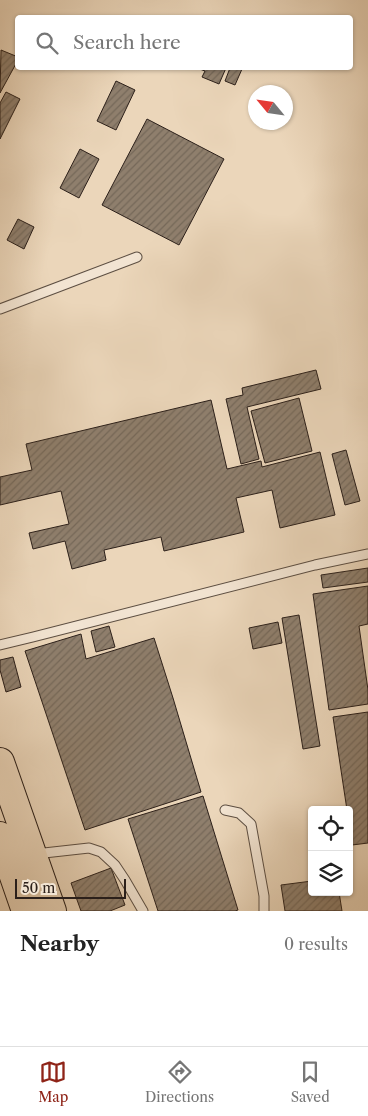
<!DOCTYPE html>
<style>
:root{--surface:#fff;--page:#f2f2f2;--text:#222;--muted:#767676;--line:#e0e0e0;--accent:#8f2418}
body{margin:0;font-family:"Libre Caslon Text",serif;background:var(--page);color:var(--text)}
.controls{position:absolute;right:15px;bottom:15px;display:grid;overflow:hidden;border-radius:5px;box-shadow:0 1px 4px #0004}
.controls button{width:45px;height:45px;display:grid;place-items:center;padding:0;border:0;border-bottom:1px solid var(--line);background:var(--surface);color:var(--text);font:25px sans-serif}
.compass{position:absolute;left:248px;top:85px;width:45px;height:45px;border-radius:50%;background:var(--surface);box-shadow:0 1px 4px #0004;rotate:299deg}
.scale{position:absolute;left:15px;bottom:12px;width:111px;box-sizing:border-box;padding-left:5px;border:2px solid #2c201a;border-top:0;font-size:14px;line-height:18px;white-space:nowrap;color:#2c201a;-webkit-text-stroke:4px #f2e4d2;paint-order:stroke}
.list{margin:0;padding:0;list-style:none}
h2{display:flex;justify-content:space-between;align-items:center;height:65px;margin:0;padding:0 20px;font-size:21px}
h2 small{font-size:16px;font-weight:400;color:var(--muted)}
.icon{flex:none;width:28px;height:28px;fill:none;stroke:currentColor;stroke-width:2;stroke-linecap:round;stroke-linejoin:round}
.map{position:relative;flex:none;width:368px;height:911px;overflow:hidden}
.search{position:absolute;background:var(--surface);box-shadow:0 1px 4px #0004;left:15px;right:15px;top:15px;height:55px;display:flex;align-items:center;gap:12px;box-sizing:border-box;padding:0 18px;border-radius:5px;color:var(--muted);font-size:19px}
.sheet{height:135px;background:var(--surface)}
nav{display:flex;justify-content:space-around;align-items:center;box-sizing:border-box;height:70px;border-top:1px solid var(--line);background:var(--surface);font-size:14px;color:var(--muted)}
nav a{display:grid;justify-items:center;gap:2px}
nav .on{color:var(--accent)}
.map>svg:first-child{display:block}
.building{fill:url(#building-hatch);stroke:#2c201a}
.lines{fill:none;stroke-linecap:round;stroke-linejoin:round}
.service-casing{stroke:#5c4e42;stroke-width:11}
.trunk-casing{stroke:#2c201a;stroke-width:30}
.service{stroke:#f2e4d2;stroke-width:9}
.trunk{stroke:#ebd6ba;stroke-width:28}
</style>
<div class="map">
<svg width="368" height="911" viewBox="0 0 368 911">
<defs>
<pattern id="building-hatch" width="6" height="6" patternUnits="userSpaceOnUse" patternTransform="scale(1.25)"><rect width="6" height="6" fill="#8f7f6d"/><path d="M-1 1l2-2M0 6l6-6M5 7l2-2" fill="none" stroke="#756859"/></pattern>
</defs>
<rect width="100%" height="100%" fill="#ebd6ba"/>
<filter id="stains"><feTurbulence type="fractalNoise" baseFrequency=".004" numOctaves="4"/><feColorMatrix values="0 0 0 0 .2 0 0 0 0 .09 0 0 0 0 .02 0 0 0 .5 -.17"/></filter>
<radialGradient id="worn" r=".72"><stop offset=".6" stop-color="#630" stop-opacity="0"/><stop offset="1" stop-color="#630" stop-opacity=".3"/></radialGradient>
<!-- building -->
<g class="building">
<path d="M1 50 18 57V60L0 93Z"/>
<path d="M197 68H226L219 84 202 77 205 71Z"/>
<path d="M230 68H236L242 69 235 85 225 81Z"/>
<path d="M116 81 135 90 116 130 97 121Z"/>
<path d="M6 92 20 99 0 139V103Z"/>
<path d="M147 119 224 159 179 245 102 205Z"/>
<path d="M80 149 99 159 79 198 60 188Z"/>
<path d="M18 219 34 227 24 249 7 240Z"/>
<path d="M316 370 321 389 247 407 259 459 241 464 226 399 243 395 242 388Z"/>
<path d="M299 398 312 451 265 463 251 411Z"/>
<path d="M211 400 227 469 261 461 262 467 320 452 335 515 280 528 272 490 236 498 244 532 164 551 161 537 104 550 106 560 72 569 65 541 33 549 29 533 69 524 61 491 0 505V477L32 470 26 444Z"/>
<path d="M346 450 360 501 345 505 332 454Z"/>
<path d="M368 568V582L323 588 321 575Z"/>
<path d="M368 586V624L359 626 368 690V704L329 710 313 594Z"/>
<path d="M299 615 320 746 303 749 282 618Z"/>
<path d="M278 622 282 643 253 649 249 628Z"/>
<path d="M109 626 115 647 96 652 91 631Z"/>
<path d="M81 634 86 659 154 638 173 698 201 792 85 830 25 651Z"/>
<path d="M13 657 21 687 6 692 0 670V660Z"/>
<path d="M368 712V843L352 845 349 828V810H347L333 717Z"/>
<path d="M203 796 238 910 235 911H158L128 819Z"/>
<path d="M111 868 125 905 110 911H81L71 883Z"/>
<path d="M312 881V892H339L342 911H285L281 885Z"/>
</g>
<g class="lines">
<!-- service casing -->
<g class="service-casing">
<g id="service">
<path d="M0 309 137 257"/>
<path d="M0 645 33 637 315 565 368 554"/>
<path d="M225 810 239 813 251 824 264 896V911"/>
<path d="M35 854 89 848 101 852 115 865 125 880 143 911"/>
</g>
</g>
<!-- trunk casing -->
<g class="trunk-casing">
<g id="trunk">
<path d="M0 762 52 911"/>
<path d="M0 836 26 911"/>
</g>
</g>
<!-- service -->
<use href="#service" class="service"/>
<!-- trunk -->
<use href="#trunk" class="trunk"/>
</g>
<rect width="100%" height="100%" filter="url(#stains)"/>
<rect width="100%" height="100%" fill="url(#worn)"/>
</svg>
<div class="controls">
<button><svg class="icon" aria-label="locate" viewBox="0 0 24 24"><circle cx="12" cy="12" r="6"/><path d="M12 2v4M12 18v4M2 12h4M18 12h4"/></svg></button>
<button><svg class="icon" aria-label="layers" viewBox="0 0 24 24"><path d="M12 4l9 5-9 5-9-5zM3 14l9 5 9-5"/></svg></button>
</div>
<svg class="compass" viewBox="-18 -18 36 36"><path d="M0-13l5 13h-10z" fill="#e53935"/><path d="M0 13l5-13h-10z" fill="#767676"/></svg>
<div class="scale">50 m</div>
<div class="search"><svg class="icon" aria-label="search" viewBox="0 0 24 24"><circle cx="10" cy="10" r="6"/><path d="M15 15l6 6"/></svg>Search here</div>
</div>
<section class="sheet">
<h2>Nearby<small>0 results</small></h2>
<ul class="list">
</ul>
</section>
<nav>
<a class="on"><svg class="icon" aria-label="map" viewBox="0 0 24 24"><path d="M3 6l6-2 6 2 6-2v14l-6 2-6-2-6 2zM9 4v14M15 6v14"/></svg>Map</a>
<a><svg class="icon" aria-label="directions" viewBox="0 0 24 24"><path d="M12 3l9 9-9 9-9-9zM9 14v-3h6M13 9l2 2-2 2"/></svg>Directions</a>
<a><svg class="icon" aria-label="saved" viewBox="0 0 24 24"><path d="M7 4h10v16l-5-4-5 4z"/></svg>Saved</a>
</nav>
